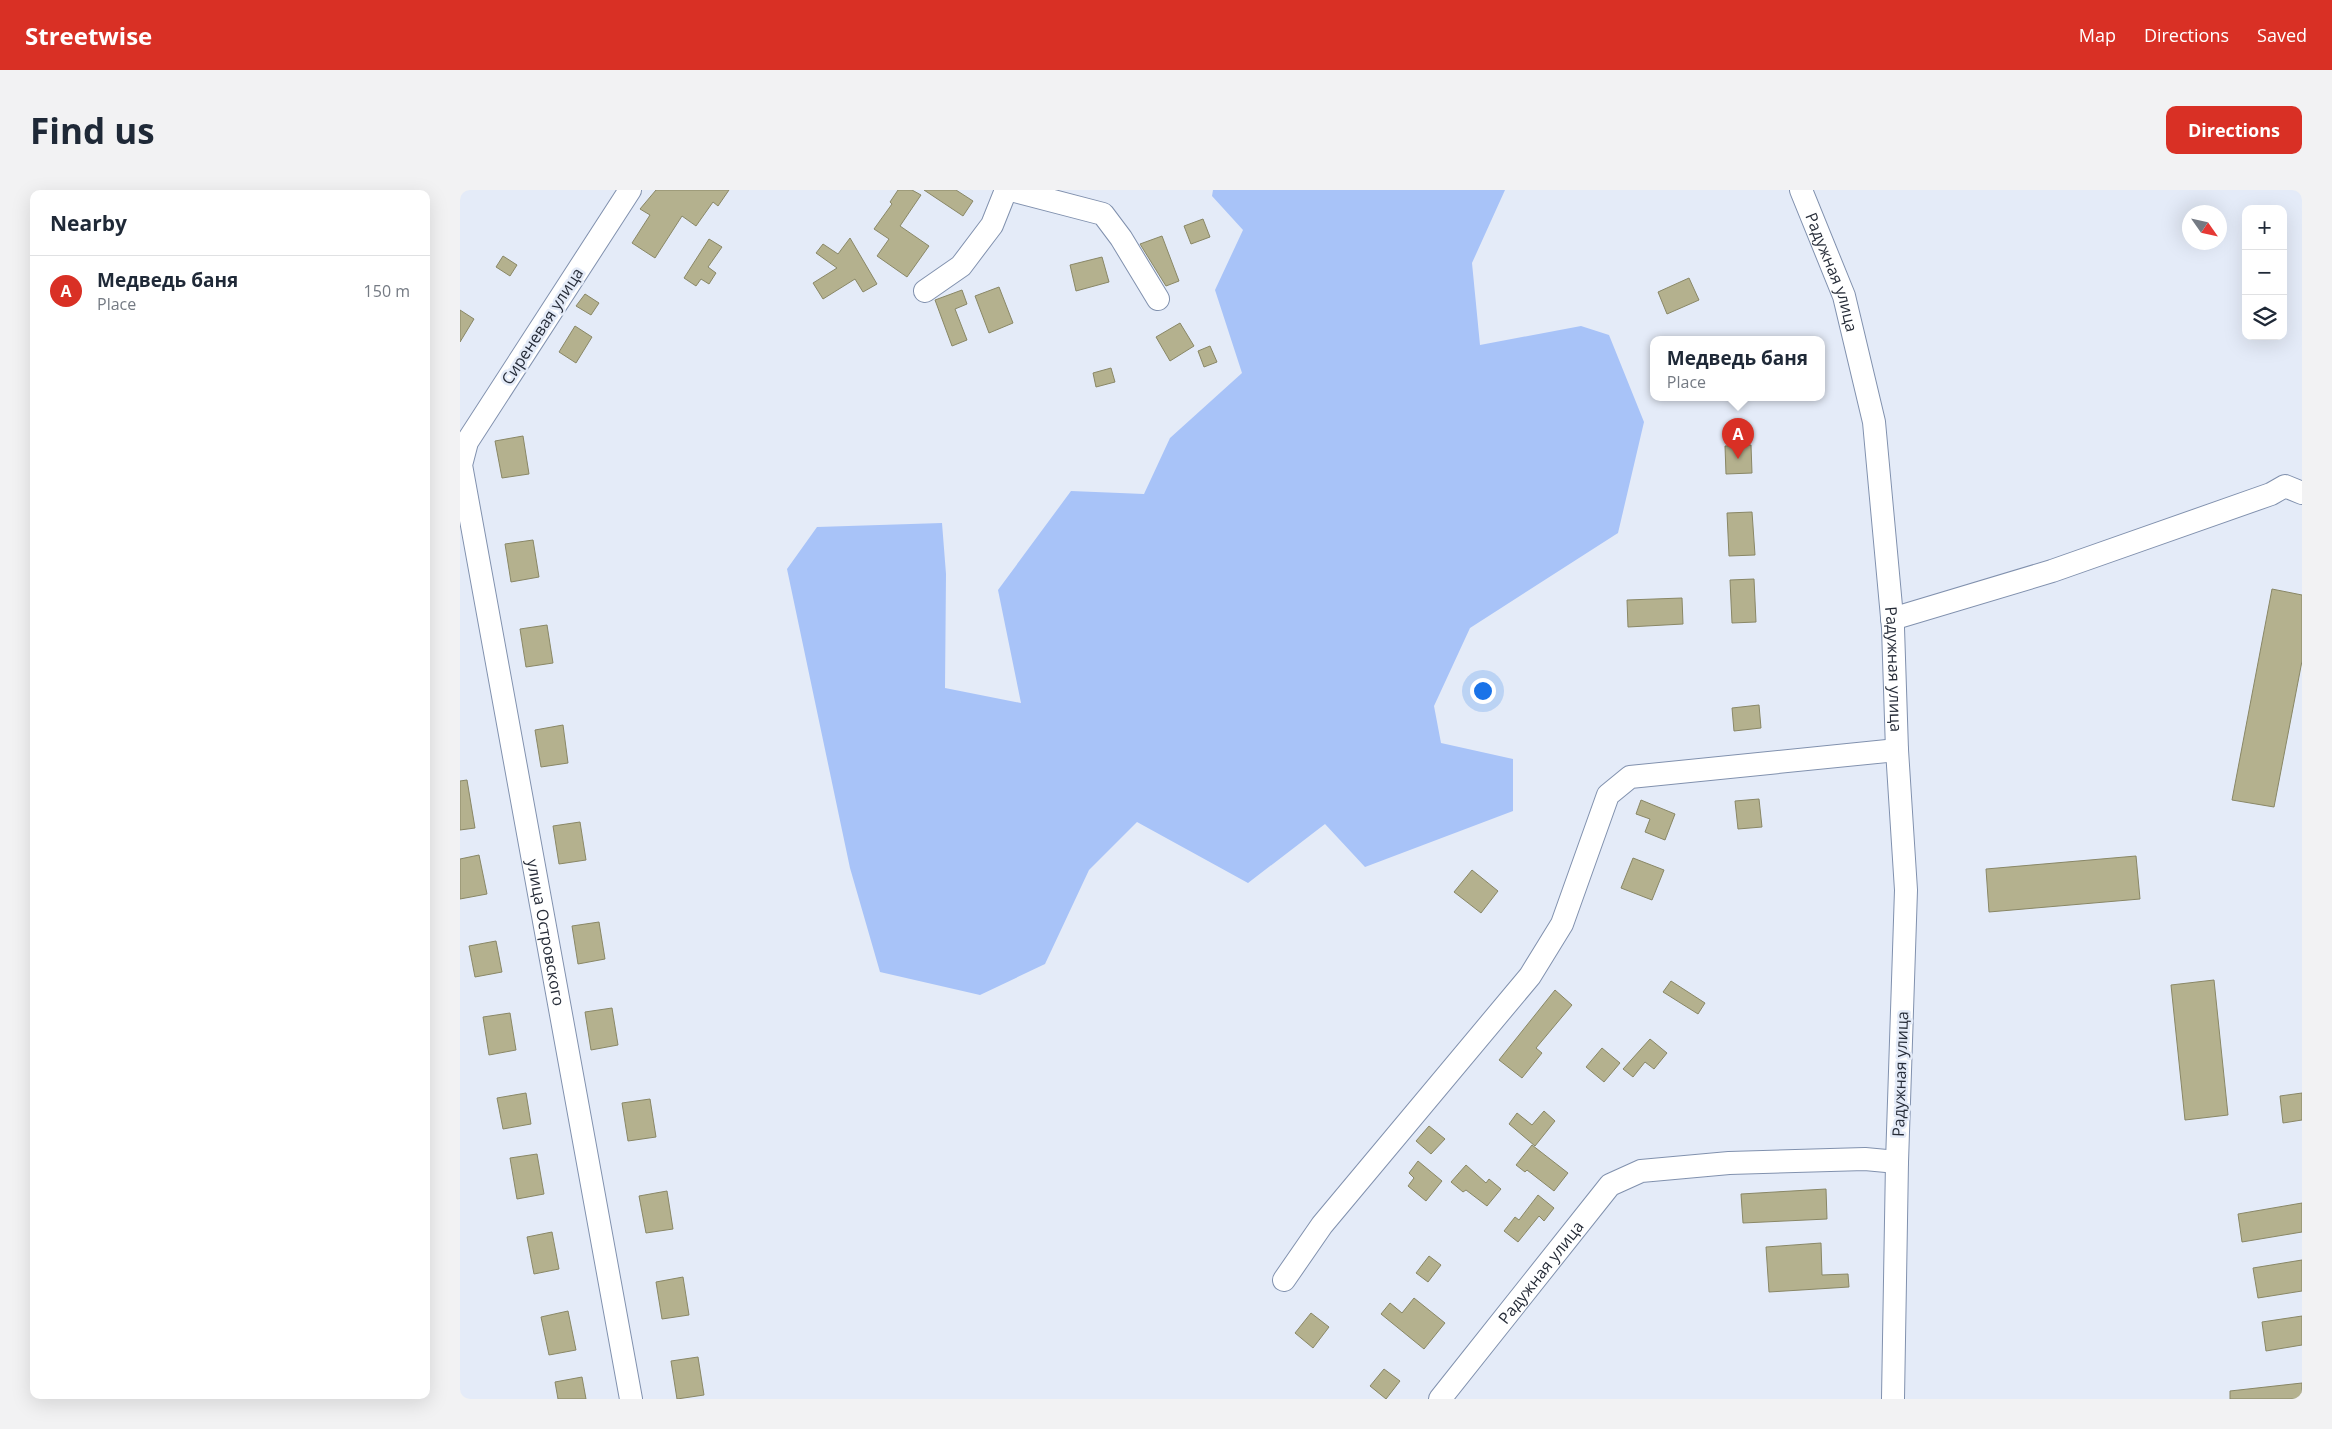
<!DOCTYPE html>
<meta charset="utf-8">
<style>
:root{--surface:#fff;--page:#f2f2f3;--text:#1f2937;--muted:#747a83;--line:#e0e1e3;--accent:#d93025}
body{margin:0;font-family:"Open Sans",sans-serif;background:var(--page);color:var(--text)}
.controls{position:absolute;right:15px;top:15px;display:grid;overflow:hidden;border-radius:10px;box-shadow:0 5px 20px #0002}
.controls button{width:45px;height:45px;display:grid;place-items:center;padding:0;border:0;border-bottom:1px solid var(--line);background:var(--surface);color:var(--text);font:25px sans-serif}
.compass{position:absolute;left:1722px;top:15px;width:45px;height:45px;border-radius:50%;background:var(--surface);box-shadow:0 5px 20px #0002;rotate:124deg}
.you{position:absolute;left:1022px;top:500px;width:18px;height:18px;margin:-12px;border:4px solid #fff;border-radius:50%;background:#1a73e8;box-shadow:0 0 0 8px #1a73e833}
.badge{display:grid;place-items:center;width:32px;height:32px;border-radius:50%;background:var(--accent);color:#fff;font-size:16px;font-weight:700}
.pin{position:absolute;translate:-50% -41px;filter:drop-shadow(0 1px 2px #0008)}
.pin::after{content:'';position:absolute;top:26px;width:18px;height:15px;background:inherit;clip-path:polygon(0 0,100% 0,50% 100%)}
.popup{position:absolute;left:1190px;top:146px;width:175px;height:65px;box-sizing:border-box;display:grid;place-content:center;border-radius:10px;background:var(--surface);filter:drop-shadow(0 1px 4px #0005);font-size:16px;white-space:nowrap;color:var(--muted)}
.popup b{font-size:19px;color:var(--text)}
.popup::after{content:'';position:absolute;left:50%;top:100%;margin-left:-10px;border:10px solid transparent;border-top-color:var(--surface)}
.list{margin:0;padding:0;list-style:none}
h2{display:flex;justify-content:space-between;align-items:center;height:65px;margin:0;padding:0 20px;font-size:21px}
h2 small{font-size:16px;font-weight:400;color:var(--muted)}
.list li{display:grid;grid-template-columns:32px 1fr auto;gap:15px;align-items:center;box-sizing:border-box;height:70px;padding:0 20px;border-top:1px solid var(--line)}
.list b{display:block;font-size:19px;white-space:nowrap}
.list p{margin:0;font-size:16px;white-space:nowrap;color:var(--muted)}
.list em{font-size:16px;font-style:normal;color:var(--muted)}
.icon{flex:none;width:28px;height:28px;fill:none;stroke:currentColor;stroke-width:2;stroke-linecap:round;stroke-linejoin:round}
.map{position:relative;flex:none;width:1842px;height:1209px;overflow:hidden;border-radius:10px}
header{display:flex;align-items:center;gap:30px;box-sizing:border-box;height:70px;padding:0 25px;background:var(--accent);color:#fff}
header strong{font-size:24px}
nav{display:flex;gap:28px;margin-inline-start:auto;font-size:18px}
.intro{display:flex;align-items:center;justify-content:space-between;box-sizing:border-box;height:120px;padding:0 30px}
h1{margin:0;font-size:35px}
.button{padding:12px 22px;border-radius:10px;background:var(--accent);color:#fff;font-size:18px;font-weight:700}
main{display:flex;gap:30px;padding:0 30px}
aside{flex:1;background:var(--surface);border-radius:10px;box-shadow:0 5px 20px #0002}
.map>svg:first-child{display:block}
.green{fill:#a8c3f8}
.building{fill:#b4b18e;stroke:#898766}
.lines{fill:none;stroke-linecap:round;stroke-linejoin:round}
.minor-casing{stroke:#8191ae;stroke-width:24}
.minor{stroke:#fff;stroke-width:22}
.labels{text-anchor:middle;stroke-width:5;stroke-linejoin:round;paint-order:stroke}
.street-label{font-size:16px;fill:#262c38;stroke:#e4ebf8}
</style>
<header>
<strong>Streetwise</strong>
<nav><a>Map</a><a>Directions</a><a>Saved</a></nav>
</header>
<div class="intro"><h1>Find us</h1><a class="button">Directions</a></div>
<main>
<aside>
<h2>Nearby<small></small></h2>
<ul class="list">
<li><span class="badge">A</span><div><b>Медведь баня</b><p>Place</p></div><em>150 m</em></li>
</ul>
</aside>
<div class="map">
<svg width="1842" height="1209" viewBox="0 0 1842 1209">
<rect width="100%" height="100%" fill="#e4ebf8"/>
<!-- green -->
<path class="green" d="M753 0H1045L1012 73 1020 155 1121 136 1149 145 1184 232 1158 343 1010 438 974 516 981 553 1053 569V621L905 677 865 634 788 693 677 632 629 680 585 774 520 805 420 782 390 678 327 379 357 337 482 333 486 384 485 498 561 513 538 400 611 301 684 304 710 248 782 183 755 100 783 40 752 6Z"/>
<!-- building -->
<g class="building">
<path d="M196 0H269L258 16 253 12 236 36 222 26 195 68 172 53 190 25 180 19Z"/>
<path d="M438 0H452L461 5 440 36 469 56 447 87 417 66 429 49 414 39 432 14 430 12Z"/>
<path d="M464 0H496L513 11 503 26Z"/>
<path d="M743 29 750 47 731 54 724 36Z"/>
<path d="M702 46 719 91 706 96 680 54Z"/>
<path d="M390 48 417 94 403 102 395 89 363 109 353 93 377 78 356 63 363 54 378 64Z"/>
<path d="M249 49 262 57 248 77 256 83 249 94 241 89 236 96 224 88Z"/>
<path d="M43 66 57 75 50 86 36 77Z"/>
<path d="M642 67 649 92 616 101 610 75Z"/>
<path d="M1229 88 1239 110 1207 124 1198 102Z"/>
<path d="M539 97 553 133 529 143 515 106Z"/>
<path d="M502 100 507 114 495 119 507 150 492 156 475 110Z"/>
<path d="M125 104 139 113 131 125 116 116Z"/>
<path d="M0 120 14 129 0 152Z"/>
<path d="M720 133 734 156 710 171 696 147Z"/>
<path d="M115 136 132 147 116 173 99 162Z"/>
<path d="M750 156 757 172 744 177 738 161Z"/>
<path d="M651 178 655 192 636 197 633 183Z"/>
<path d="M63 246 69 284 42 288 35 251Z"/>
<path d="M1291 255 1292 283 1266 284 1265 256Z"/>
<path d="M1292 322 1295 365 1269 366 1267 323Z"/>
<path d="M73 350 79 387 51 392 45 354Z"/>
<path d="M1294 389 1296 432 1272 433 1270 390Z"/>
<path d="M1812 399 1842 405V471L1814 617 1772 610Z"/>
<path d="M1222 408 1223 434 1168 437 1167 410Z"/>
<path d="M87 435 93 473 66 477 60 439Z"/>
<path d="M1299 515 1301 538 1274 541 1272 518Z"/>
<path d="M103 535 108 573 81 577 75 540Z"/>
<path d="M7 590 15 638 0 640V591Z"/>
<path d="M1299 609 1302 637 1278 639 1275 611Z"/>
<path d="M1181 610 1215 624 1205 650 1185 642 1190 629 1176 624Z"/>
<path d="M120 632 126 670 99 674 93 636Z"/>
<path d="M19 665 27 704 0 709V669Z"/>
<path d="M1676 666 1680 709 1529 722 1526 679Z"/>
<path d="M1173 668 1204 680 1192 710 1161 698Z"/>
<path d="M1012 680 1038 701 1021 723 994 702Z"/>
<path d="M139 732 145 769 118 774 112 736Z"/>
<path d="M36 751 42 782 15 787 9 756Z"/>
<path d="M1754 790 1768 925 1725 930 1711 795Z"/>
<path d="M1211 791 1245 813 1238 824 1203 802Z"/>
<path d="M1095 800 1112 815 1076 858 1082 863 1062 888 1039 870Z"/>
<path d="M152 818 158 855 131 860 125 822Z"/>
<path d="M50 823 56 860 29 865 23 827Z"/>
<path d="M1190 849 1207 863 1194 879 1185 872 1173 887 1163 879Z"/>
<path d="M1142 858 1160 873 1144 892 1126 877Z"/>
<path d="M66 903 71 934 43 939 37 908Z"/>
<path d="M1842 903V930L1823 933 1820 906Z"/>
<path d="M190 909 196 947 168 951 162 913Z"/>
<path d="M1084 921 1095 931 1075 956 1049 934 1057 923 1072 935Z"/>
<path d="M969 936 985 949 971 964 956 951Z"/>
<path d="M1072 955 1108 983 1094 1001 1067 980 1065 982 1056 975Z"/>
<path d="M77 964 84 1004 57 1009 50 968Z"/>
<path d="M958 971 982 991 966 1011 948 996 954 988 949 983Z"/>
<path d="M1006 975 1026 993 1029 989 1041 999 1027 1016 1006 1000 1003 1002 991 992Z"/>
<path d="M1366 999 1367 1029 1283 1033 1281 1004Z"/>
<path d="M207 1001 213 1039 186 1043 179 1006Z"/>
<path d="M1078 1005 1094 1018 1084 1031 1079 1026 1058 1052 1044 1041 1055 1027 1059 1030Z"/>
<path d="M1842 1013V1042L1782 1052 1778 1024Z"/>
<path d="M92 1042 99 1079 74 1084 67 1047Z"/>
<path d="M1361 1053 1362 1085 1388 1084 1389 1097 1309 1102 1306 1057Z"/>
<path d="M969 1066 981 1075 968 1092 956 1083Z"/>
<path d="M1842 1070V1101L1798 1108 1793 1078Z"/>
<path d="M223 1087 229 1125 202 1129 196 1092Z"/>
<path d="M954 1108 985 1133 964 1159 921 1124 930 1113 942 1123Z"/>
<path d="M108 1121 116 1160 89 1165 81 1127Z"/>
<path d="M851 1123 869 1137 853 1158 835 1143Z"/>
<path d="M1842 1126V1155L1806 1161 1802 1132Z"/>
<path d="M238 1167 244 1205 217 1209 211 1171Z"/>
<path d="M924 1179 940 1191 926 1209 910 1196Z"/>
<path d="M122 1187 126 1209H98L95 1192Z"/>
<path d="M1842 1193V1209H1770V1201Z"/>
</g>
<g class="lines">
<!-- minor casing -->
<g class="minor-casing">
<g id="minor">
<path id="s1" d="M170 0 7 252 1 275 171 1209"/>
<path d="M551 0 643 24 661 48 698 109"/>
<path id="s2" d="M1341 0 1384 106 1414 232 1433 438 1437 560 1446 700 1437 972 1433 1209"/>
<path d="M465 101 501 76 532 35 546 0"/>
<path d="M1432 429 1592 381 1811 304 1825 296 1842 303"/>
<path d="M824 1090 862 1035 1070 786 1102 734 1148 605 1170 587 1437 560"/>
<path id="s3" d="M980 1209 1150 995 1181 981 1269 973 1405 969 1437 972"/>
</g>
</g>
<!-- minor -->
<use href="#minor" class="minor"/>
</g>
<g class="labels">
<!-- street labels -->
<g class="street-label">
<text dy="6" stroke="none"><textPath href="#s2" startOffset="88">Радужная улица</textPath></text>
<text transform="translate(82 136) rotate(-57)" y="6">Сиреневая улица</text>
<text dy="6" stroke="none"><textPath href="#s2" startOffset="492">Радужная улица</textPath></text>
<text dy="6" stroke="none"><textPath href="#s1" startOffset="799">улица Островского</textPath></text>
<text transform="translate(1440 884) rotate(-88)" y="6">Радужная улица</text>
<text dy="6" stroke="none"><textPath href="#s3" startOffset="162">Радужная улица</textPath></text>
</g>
</g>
</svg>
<div class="controls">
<button>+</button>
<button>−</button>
<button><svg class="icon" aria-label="layers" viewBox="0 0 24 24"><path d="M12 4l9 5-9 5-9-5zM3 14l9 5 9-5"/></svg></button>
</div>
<svg class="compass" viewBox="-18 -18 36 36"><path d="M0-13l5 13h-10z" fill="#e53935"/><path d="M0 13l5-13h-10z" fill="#747a83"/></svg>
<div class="you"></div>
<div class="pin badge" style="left:1278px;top:269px">A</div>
<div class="popup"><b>Медведь баня</b>Place</div>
</div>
</main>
